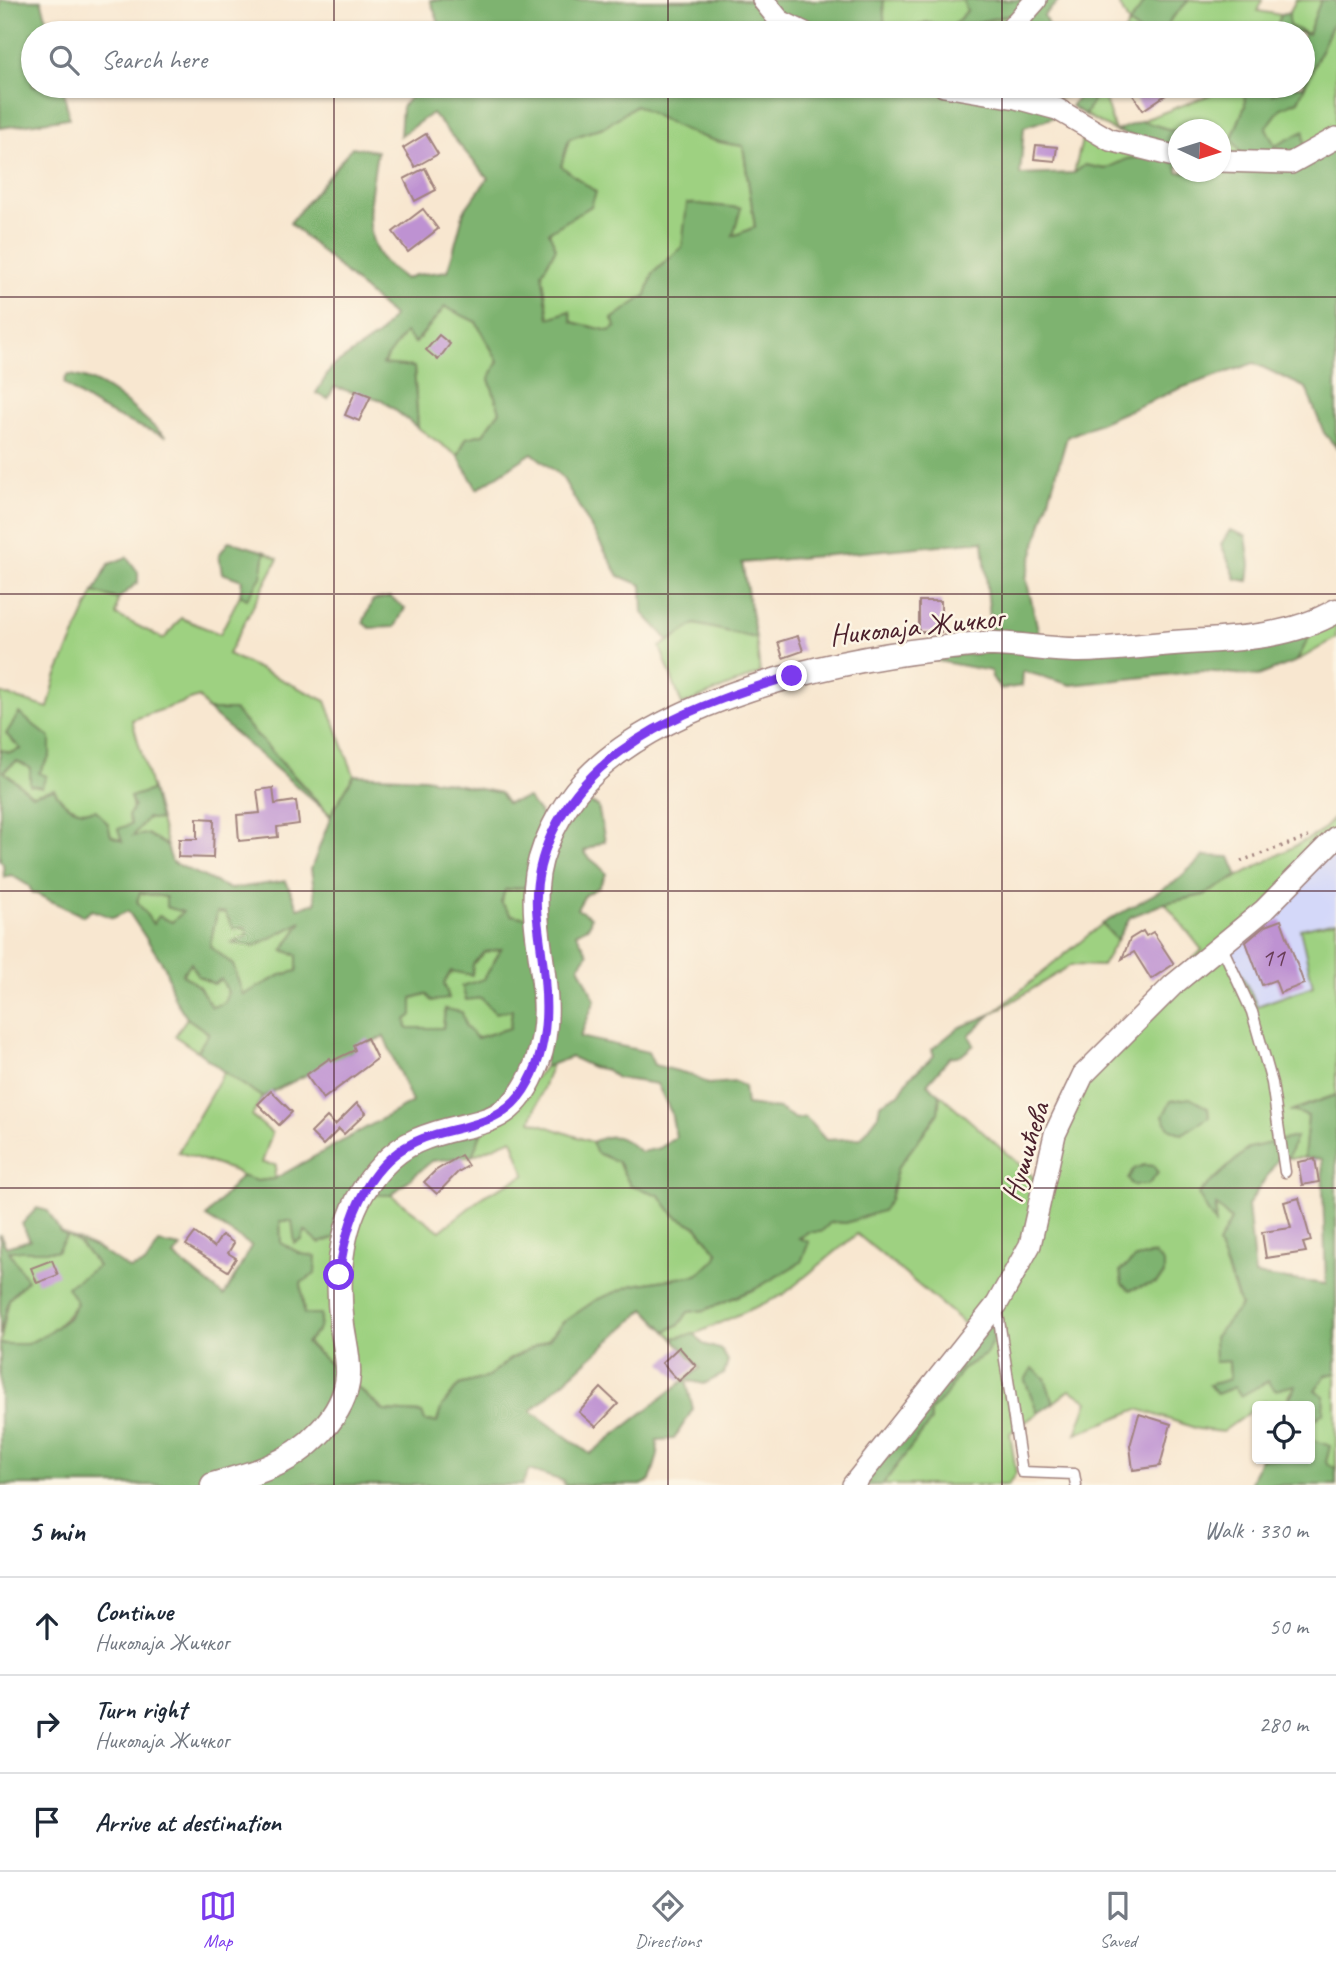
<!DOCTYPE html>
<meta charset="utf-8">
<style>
:root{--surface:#fff;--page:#f2f2f3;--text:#1f2937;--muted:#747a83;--line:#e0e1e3;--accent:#7c3aed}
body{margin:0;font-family:Caveat,sans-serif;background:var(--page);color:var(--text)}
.controls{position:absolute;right:21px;bottom:21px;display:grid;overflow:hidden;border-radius:7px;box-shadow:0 2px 5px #0004}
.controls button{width:63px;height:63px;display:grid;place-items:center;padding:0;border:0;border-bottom:2px solid var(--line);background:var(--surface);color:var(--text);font:35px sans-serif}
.compass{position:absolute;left:1168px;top:119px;width:63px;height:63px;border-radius:50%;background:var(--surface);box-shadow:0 2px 5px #0004;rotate:94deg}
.stop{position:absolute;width:21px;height:21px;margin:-16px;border:5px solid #7c3aed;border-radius:50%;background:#fff}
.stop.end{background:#7c3aed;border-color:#fff;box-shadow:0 2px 7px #0008}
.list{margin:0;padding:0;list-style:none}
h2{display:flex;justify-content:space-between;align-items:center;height:91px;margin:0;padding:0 28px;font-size:30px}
h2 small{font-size:23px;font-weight:400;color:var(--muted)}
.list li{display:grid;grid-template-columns:46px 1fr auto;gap:21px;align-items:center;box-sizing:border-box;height:98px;padding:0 28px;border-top:2px solid var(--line)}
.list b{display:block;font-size:26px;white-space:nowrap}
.list p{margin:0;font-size:23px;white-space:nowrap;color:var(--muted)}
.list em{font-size:23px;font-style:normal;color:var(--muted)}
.icon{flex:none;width:38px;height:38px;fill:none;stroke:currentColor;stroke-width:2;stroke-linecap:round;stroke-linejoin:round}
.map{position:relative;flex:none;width:1336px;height:1485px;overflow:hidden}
.search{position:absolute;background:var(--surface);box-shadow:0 2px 5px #0004;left:21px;right:21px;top:21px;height:77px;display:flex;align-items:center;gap:18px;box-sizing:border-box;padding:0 24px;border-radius:38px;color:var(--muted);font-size:26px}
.sheet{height:385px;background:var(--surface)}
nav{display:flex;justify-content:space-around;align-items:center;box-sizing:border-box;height:98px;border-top:2px solid var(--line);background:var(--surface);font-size:19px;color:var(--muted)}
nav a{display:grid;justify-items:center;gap:4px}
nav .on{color:var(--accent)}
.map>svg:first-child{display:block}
.built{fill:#d4d8f9}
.green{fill:#9ed181;stroke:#747856;stroke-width:2}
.forest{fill:#7eb36f;stroke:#64694d;stroke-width:2;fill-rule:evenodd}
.building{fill:#be92d2}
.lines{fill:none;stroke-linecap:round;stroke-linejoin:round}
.service-casing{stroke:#a1837e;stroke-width:13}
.minor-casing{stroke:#a1837e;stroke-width:24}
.tertiary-casing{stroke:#a1837e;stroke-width:27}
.path{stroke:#a1837e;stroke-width:3.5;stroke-dasharray:2 5;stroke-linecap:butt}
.service{stroke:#fff;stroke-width:10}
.minor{stroke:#fff;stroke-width:21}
.tertiary{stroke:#fff;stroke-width:24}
.route{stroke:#7c3aed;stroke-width:9}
.grid{fill:none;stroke:#4a1f2b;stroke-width:2;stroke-opacity:0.55}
.labels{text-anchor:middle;stroke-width:5;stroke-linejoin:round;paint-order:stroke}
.number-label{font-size:26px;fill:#673c55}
.street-label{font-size:30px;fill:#4a1f2b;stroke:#fcf5e5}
</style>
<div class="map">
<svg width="1336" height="1485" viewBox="0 0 1336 1485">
<rect width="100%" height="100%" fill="#fcf5e5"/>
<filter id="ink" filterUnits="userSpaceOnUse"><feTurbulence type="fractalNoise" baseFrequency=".0143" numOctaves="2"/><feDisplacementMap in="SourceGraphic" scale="14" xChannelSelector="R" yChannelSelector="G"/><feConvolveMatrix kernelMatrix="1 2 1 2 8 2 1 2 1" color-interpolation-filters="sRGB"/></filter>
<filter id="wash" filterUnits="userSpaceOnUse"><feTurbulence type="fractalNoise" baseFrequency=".00686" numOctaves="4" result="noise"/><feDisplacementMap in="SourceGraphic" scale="28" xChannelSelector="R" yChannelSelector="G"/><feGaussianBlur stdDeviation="1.57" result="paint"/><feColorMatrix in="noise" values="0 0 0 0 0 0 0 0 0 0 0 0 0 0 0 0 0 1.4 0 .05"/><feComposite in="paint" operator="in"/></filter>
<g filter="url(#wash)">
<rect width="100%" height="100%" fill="#f8e7d0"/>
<!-- built -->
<path class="built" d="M1336 846V921L1300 929 1314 986 1256 1006 1227 945Z"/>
<!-- green -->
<g class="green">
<path d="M883 0H963L967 11 950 29 926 22 904 33H885Z"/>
<path d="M1117 0H1146L1129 24 1141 33H1124L1129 24Z"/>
<path d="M1189 0H1262L1258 11 1281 15 1275 31 1279 33 1164 32 1170 20Z"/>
<path d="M1296 0H1321L1308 34 1289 26V13Z"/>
<path d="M1011 15 1017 33H961L960 27Z"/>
<path d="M1336 17V140L1306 162 1274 146 1266 128 1281 108 1298 101Z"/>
<path d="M1101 86H1112L1103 93 1115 131 1085 115Z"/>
<path d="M1228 86 1245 87V106L1232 138 1242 155 1221 153 1220 130H1178V132L1141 121 1228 88Z"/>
<path d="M636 105C670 123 704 143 743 146L755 227 732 237 682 247 653 273 646 295 612 319 616 327 609 331 571 322 569 311 549 318 542 273 556 248 548 232 591 206 561 166 569 139 606 126Z"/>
<path d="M1084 132 1178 151 1127 159 1105 169 1085 165 1074 173Z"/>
<path d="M445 306 476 322 498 361 489 379 500 411 483 434 466 438 458 456 418 428 414 367 382 365 405 333 416 343Z"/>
<path d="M265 552 278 559 228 654 326 701 354 775 331 816 234 710H208L199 697 132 720 152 790 130 797C137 813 130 827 123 841L111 836 85 813 61 802 32 795 3 772 17 761 30 768 31 785 46 776 38 773 21 749 10 753 2 750 0 751V693L48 708 56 677 94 592 118 599 116 615 164 639 181 618 220 634 240 595 247 598 261 577Z"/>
<path d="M1336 620V638L1297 661 1309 637Z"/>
<path d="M695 624 756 638 760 673 682 705 660 647Z"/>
<path d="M1336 816V846L1227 945 1257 1006 1313 986 1300 929 1336 921V1095L1293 1110 1308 1116 1304 1158H1288L1295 1138 1199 1194 1215 1222 1216 1204 1231 1220 1218 1245 1241 1307 1215 1362 1229 1361 1230 1379 1210 1385 1235 1387 1268 1381 1296 1385 1283 1406 1264 1402 1222 1432 1198 1429 1138 1409 1076 1434 1088 1401 1070 1390 1053 1403 1045 1378 1025 1380 1038 1413 1010 1433 1016 1473 1008 1485H882L931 1421 930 1412 945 1396 962 1369 986 1354 997 1329 984 1312 971 1329 857 1234 783 1295 695 1334 673 1338 666 1331 680 1324 688 1312 705 1310 809 1231 831 1222 846 1223 890 1200 897 1169 938 1113 940 1094 1039 1182 1079 1072 1202 950 1165 903 1204 895 1319 833Z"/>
<path d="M147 818 160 820 167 846 147 834 132 837Z"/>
<path d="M525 887 528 918 511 915 501 902 505 890Z"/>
<path d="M140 893 167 897 184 912 172 923 153 925 137 901Z"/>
<path d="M217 912 225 913 246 927 247 936 233 943 255 946 303 920 283 950 297 955V972L281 975 243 996 233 965 210 946Z"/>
<path d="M1102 924 1117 940 1102 966 1071 965 992 1014Z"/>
<path d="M502 949 484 979 462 986 481 998 512 1010 510 1028 477 1038 445 1009 443 1028H407L406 1020 412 1015V998L427 994 449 998 444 983 452 971 473 964 485 952Z"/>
<path d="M191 963 198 976 214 984 221 978 228 992 224 1003 212 1008 199 987 182 974Z"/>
<path d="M187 1018 209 1034 197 1051 175 1036Z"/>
<path d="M552 1064 531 1121 592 1142 597 1153 618 1162 630 1185 659 1195 674 1215 697 1227 718 1253 716 1260 697 1275 633 1285 562 1323 549 1339 510 1359 488 1377 459 1385 442 1406 437 1422 425 1421 422 1413 384 1411 306 1342 320 1314H304L301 1283V1254L281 1243 280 1221H292L305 1231 369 1195H391L440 1231 485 1195 525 1175 512 1139 472 1156 481 1133 545 1067Z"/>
<path d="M224 1072 262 1097 252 1116 272 1133 262 1163 276 1165 274 1179 257 1181 245 1179 235 1171 178 1152Z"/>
<path d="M67 1235 81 1245 98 1266C80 1297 65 1331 28 1344 20 1346 9 1344 0 1344L9 1299 27 1280 8 1251H57Z"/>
<path d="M1336 1373V1470L1326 1463 1317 1441H1310V1422L1323 1413 1315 1390 1326 1375Z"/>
</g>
<!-- forest -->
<g class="forest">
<path d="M0 0H41L51 33H33V86H63L69 118 0 128Z"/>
<path d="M430 0H883L885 33H443Z"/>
<path d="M963 0H1060L1044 15 1051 33H1017L1010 15 960 26 961 33H904L926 22 950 29 967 11Z"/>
<path d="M1146 0H1189L1170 20 1166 33H1141L1129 24Z"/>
<path d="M1321 0H1336V17L1298 101 1281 108 1266 128 1275 146 1304 131 1305 161 1336 149V447L1324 433 1306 388 1254 363 1181 388 1067 437 1026 578 1039 634 991 631 983 541 742 563 756 638 695 624 669 641 643 613 642 585 619 576 562 477 532 453 477 489 458 456 466 438 483 434 500 411 489 379 498 361 476 322 445 307 415 343 405 333 382 364 414 367 418 428 382 400 334 387 328 399 316 393 332 367 380 334 393 316 290 223 352 147 377 151C373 185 360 228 381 258 386 266 398 273 405 279L415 275 448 271 464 211 488 178 432 113 400 136 402 107 420 86H1073L1075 93 1057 99 1041 91 1008 87 1058 116 1024 127 1020 175 1074 173 1085 165 1105 169 1127 159 1178 151V172H1220L1241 154 1232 138 1245 106 1244 86H1274L1273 94 1289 86H1303V33H1279L1275 31 1281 15 1289 13V26L1308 34ZM636 105C670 124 704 142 743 146L755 227 733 236 741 208 687 203 682 247 653 273 646 295 612 319 616 327 609 331 572 322 570 311 549 318 542 273 556 248 549 232 591 206 596 192 561 166 569 139 606 126Z"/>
<path d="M1088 86H1101L1085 115 1071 106Z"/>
<path d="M1141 121 1178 132V149L1115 131Z"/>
<path d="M67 375C104 376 138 414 166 437 129 422 94 410 64 383Z"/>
<path d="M1230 530 1246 536 1250 565 1248 581 1236 579 1221 544Z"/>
<path d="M229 541 265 552 261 577 247 599 240 595 242 580 222 573 219 555Z"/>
<path d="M127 557 138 572V582L118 599 94 592 109 564Z"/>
<path d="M390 597 405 608 395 627 370 628 363 623 373 600Z"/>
<path d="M1262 630 1309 637 1297 661 1258 676 1202 671 1071 685 1023 671 1022 686 1001 689 992 678 991 671 922 658Z"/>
<path d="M208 710H234L330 816 354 775 425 778 500 793 507 803 528 798 547 823 525 887 505 890 501 902 511 915 528 918 542 1020 520 1087 435 1140 481 1133 472 1156 432 1161 391 1195H369L334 1238 319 1243 305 1231 302 1240 295 1243 292 1221H280L281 1243 301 1254 316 1256 315 1274 301 1283 304 1314H321L319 1329 306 1343 384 1411 422 1413 425 1421 437 1422 442 1406 459 1385 488 1377 510 1359 549 1339 562 1323 596 1300 633 1285 697 1275 715 1260 718 1253 697 1227 674 1215 659 1195 630 1185 618 1162 597 1153 592 1142C616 1131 621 1137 641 1152L660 1148 676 1137 671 1112 657 1084 617 1078 607 1070 592 1067 571 1057 545 1067 543 901 546 866 580 799 598 806 605 841 584 851C590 862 600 863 606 874L599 887 585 895 577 909 591 917 589 926 576 933 588 954 579 966 595 1000 580 1037 648 1052 654 1065 689 1074 708 1084 735 1082 744 1086 746 1105 779 1109 796 1119 805 1117 826 1140 861 1138 878 1116 880 1104 899 1094 910 1077 934 1056 932 1049 958 1028 992 1014 969 1035 974 1045 962 1055 950 1057 927 1084 940 1094 938 1113 897 1169 890 1200 882 1211 846 1223 831 1222 821 1232H808L799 1238 809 1242 801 1262 755 1289 705 1310 688 1312 680 1324 666 1331 645 1309 531 1411 590 1454 700 1368 673 1338 695 1334 703 1344 722 1350 728 1361 724 1374 704 1384 686 1380 693 1409 674 1439 657 1440 658 1455 650 1481 641 1485H564L563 1481 529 1470 522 1485H0V1344H27L47 1334 68 1318 77 1303 67 1287 98 1266 81 1245 67 1235 57 1251H9L27 1280 9 1299 0 1336V1234L6 1247 30 1240 22 1224 37 1208 48 1211 60 1232 98 1249 130 1269 145 1264 159 1243 181 1247 174 1256 224 1296 252 1246 206 1217 241 1176 257 1181 274 1179 412 1102 384 1036 262 1097 224 1072 197 1051 209 1033 187 1018 174 998 165 967 128 911 113 918 92 910 83 916 32 892 29 886 11 875 4 877 3 863 0 861V751L2 750 10 753 21 749 6 734 19 713 50 738V756L39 773 46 776 42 787 30 785V768L17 761 3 771 32 795 54 789C62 805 77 814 96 810L108 824 111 836 122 841 118 829 131 824 128 816 134 806 130 797 152 790 160 820 147 818 133 836 147 834 167 846 172 862 230 889 286 881 298 908 316 903 311 869 331 816ZM140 893 166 897V907L183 912 172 922 159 916 153 924 137 901ZM217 912 225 913 234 929 246 927 247 936 231 943 255 946 302 922 283 950 297 955V971L281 975 243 995 233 965 210 946ZM501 949 484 979 462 986 466 1000 481 998 495 1013 512 1010 510 1028 477 1038 466 1027 462 1012 445 1009 443 1028H407L406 1020 412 1015V998L426 994 432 1001 449 999 444 983 451 971 472 975 473 964 485 952ZM191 963 198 976 214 984 221 979 228 992 224 1003 212 1007 199 987 182 974Z"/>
<path d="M1204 856 1230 857 1238 876 1204 895 1165 903 1130 917 1117 940 1102 924 1175 882Z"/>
<path d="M1336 1095V1373L1326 1375 1315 1390 1324 1396 1323 1413 1310 1422V1406H1283L1293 1393 1296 1385 1275 1390 1268 1381 1241 1396 1235 1387 1217 1394 1209 1385 1230 1379 1229 1361 1215 1362 1214 1337 1241 1306 1218 1244 1231 1220 1216 1205 1215 1224 1198 1194 1249 1148 1296 1137 1288 1158H1279L1248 1205 1255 1275 1326 1284 1322 1159 1304 1158 1308 1116 1291 1111Z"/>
<path d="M1190 1098 1208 1108 1209 1117 1182 1134 1169 1128 1163 1116 1171 1101Z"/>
<path d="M1144 1165 1155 1166 1158 1173 1148 1185H1132L1128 1179 1134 1169Z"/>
<path d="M1154 1254 1164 1263V1275L1156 1283 1130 1290 1122 1284 1120 1271 1136 1258Z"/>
<path d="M988 1319 998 1329 986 1354 962 1369 945 1396 930 1412 931 1421 882 1485H858Z"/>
<path d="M1032 1368 1045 1378 1053 1403 1038 1413 1025 1380Z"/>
<path d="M1310 1441H1317L1330 1446 1326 1462 1336 1469V1485H1250L1260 1459H1310Z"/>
</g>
<g id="blocks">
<!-- building -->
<g class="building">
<path d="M1127 86H1179L1143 110Z"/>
<path d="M426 134 438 154 415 167 403 148Z"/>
<path d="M1036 145 1057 147 1055 161 1034 159Z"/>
<path d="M425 168 436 190 415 201 404 179Z"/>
<path d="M423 209 438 229 408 252 393 232Z"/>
<path d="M439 335 450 344 438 360 426 350Z"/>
<path d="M356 390 371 396 359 421 345 415Z"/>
<rect x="919" y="601" width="22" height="31"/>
<path d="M798 636 803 651 783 658 778 642Z"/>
<path d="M273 788 275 804 296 801 299 824 277 827 278 837 239 841 237 815 260 813 257 790Z"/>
<path d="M197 818 214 819 213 858 178 857 179 839H197Z"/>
<path d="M1281 920 1304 984 1280 993 1275 980 1262 985 1246 942 1265 926Z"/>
<path d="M1143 931 1146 936 1153 932 1174 964 1151 979 1134 952 1122 959 1130 939Z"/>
<path d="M367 1038 377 1059 323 1099 306 1075 330 1058 332 1061 355 1050 353 1045Z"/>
<path d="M271 1091 292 1112 279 1125 258 1104Z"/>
<path d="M357 1103 366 1113 344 1134 339 1129 323 1145 311 1133 327 1117 335 1125Z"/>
<path d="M461 1155 468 1166 458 1172 437 1194 424 1182 435 1171Z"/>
<path d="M1315 1159 1319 1182 1302 1185 1298 1162Z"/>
<path d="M1299 1198 1311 1241 1303 1243 1306 1252 1266 1258 1262 1232 1291 1228 1284 1202Z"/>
<path d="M195 1233 214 1247 222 1235 234 1243 228 1253 236 1258 228 1271 186 1245Z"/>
<path d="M52 1260 58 1275 37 1283 31 1268Z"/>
<path d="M679 1347 696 1366 679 1381 662 1363Z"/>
<path d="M601 1388 618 1404 596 1427 579 1412Z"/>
<path d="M1139 1414 1171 1424 1160 1466 1133 1470 1130 1446Z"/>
</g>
</g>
</g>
<g filter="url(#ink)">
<use href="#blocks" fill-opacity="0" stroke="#a1837e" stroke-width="2"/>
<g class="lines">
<!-- service casing -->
<g class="service-casing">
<g id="service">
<path d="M1221 945 1252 1012 1272 1083 1285 1172"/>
<path d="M997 1307 1022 1472 1074 1474 1076 1485"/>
</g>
</g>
<!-- minor casing -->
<g class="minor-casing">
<g id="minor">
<path d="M763 0 780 21 805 33"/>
<path d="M1007 33 1036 0"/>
<path d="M944 86 1016 98 1057 109 1110 140 1178 157"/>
<path d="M1220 161 1291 163 1336 138"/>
<path d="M853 1485 997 1304 1030 1245 1055 1134 1083 1075 1173 985 1264 910 1336 837"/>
</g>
</g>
<!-- tertiary casing -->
<g class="tertiary-casing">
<path id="tertiary" d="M213 1485C232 1479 251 1475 269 1467 305 1453 346 1415 348 1375 349 1358 344 1341 342 1325 337 1284 339 1238 358 1200 371 1176 391 1152 416 1141 471 1116 510 1136 537 1063 559 1002 532 948 536 887 538 850 560 809 585 781 661 700 828 661 935 649 955 647 975 643 994 644 1022 645 1050 650 1079 650 1115 650 1152 644 1188 642 1238 639 1292 637 1336 611"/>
</g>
<!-- path -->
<path class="path" d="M1241 861 1308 837"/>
<!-- service -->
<use href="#service" class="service"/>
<!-- minor -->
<use href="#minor" class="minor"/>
<!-- tertiary -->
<use href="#tertiary" class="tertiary"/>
</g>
</g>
<g class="lines" filter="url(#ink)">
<!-- route -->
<path class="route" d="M339 1275C347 1216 369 1153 433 1135 468 1125 503 1123 524 1090 559 1036 543 973 537 915 534 885 540 859 552 833 595 740 701 703 792 676"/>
</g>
<!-- grid -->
<path class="grid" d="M334 0V33M668 0V33M1002 0V33M334 86V1485M668 86V1485M1002 86V1485M0 297H1336M0 594H1336M0 891H1336M0 1188H1336"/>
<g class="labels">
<!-- number labels -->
<g class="number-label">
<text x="1273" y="966">11</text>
</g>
<!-- street labels -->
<g class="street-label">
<text transform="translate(916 626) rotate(-6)" y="10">Николаја Жичког</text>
<text transform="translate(1025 1152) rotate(-73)" y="10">Нушићева</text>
</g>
</g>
</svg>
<div class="controls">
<button><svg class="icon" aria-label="locate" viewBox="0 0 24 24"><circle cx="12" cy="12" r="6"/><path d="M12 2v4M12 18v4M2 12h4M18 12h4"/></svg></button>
</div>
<svg class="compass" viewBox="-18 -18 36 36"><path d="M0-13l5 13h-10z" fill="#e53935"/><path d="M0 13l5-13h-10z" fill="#747a83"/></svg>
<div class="stop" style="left:339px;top:1275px"></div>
<div class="stop end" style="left:792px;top:676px"></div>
<div class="search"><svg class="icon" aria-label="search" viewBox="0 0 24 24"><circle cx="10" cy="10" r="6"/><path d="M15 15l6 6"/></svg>Search here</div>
</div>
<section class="sheet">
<h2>5 min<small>Walk · 330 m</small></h2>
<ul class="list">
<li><svg class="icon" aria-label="ahead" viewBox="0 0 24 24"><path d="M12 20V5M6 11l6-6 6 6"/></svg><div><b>Continue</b><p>Николаја Жичког</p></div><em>50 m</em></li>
<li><svg class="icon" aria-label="right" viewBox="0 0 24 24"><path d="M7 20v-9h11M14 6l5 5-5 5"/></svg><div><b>Turn right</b><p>Николаја Жичког</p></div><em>280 m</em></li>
<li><svg class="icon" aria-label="arrive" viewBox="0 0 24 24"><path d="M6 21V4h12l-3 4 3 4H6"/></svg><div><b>Arrive at destination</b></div></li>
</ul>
</section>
<nav>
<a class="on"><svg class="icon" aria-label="map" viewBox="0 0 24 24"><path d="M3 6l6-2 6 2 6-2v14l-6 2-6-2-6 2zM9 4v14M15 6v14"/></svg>Map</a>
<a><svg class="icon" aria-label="directions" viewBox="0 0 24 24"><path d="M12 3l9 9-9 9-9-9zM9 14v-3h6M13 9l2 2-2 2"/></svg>Directions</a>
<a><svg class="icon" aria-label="saved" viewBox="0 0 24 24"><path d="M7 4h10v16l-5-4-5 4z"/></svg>Saved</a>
</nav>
